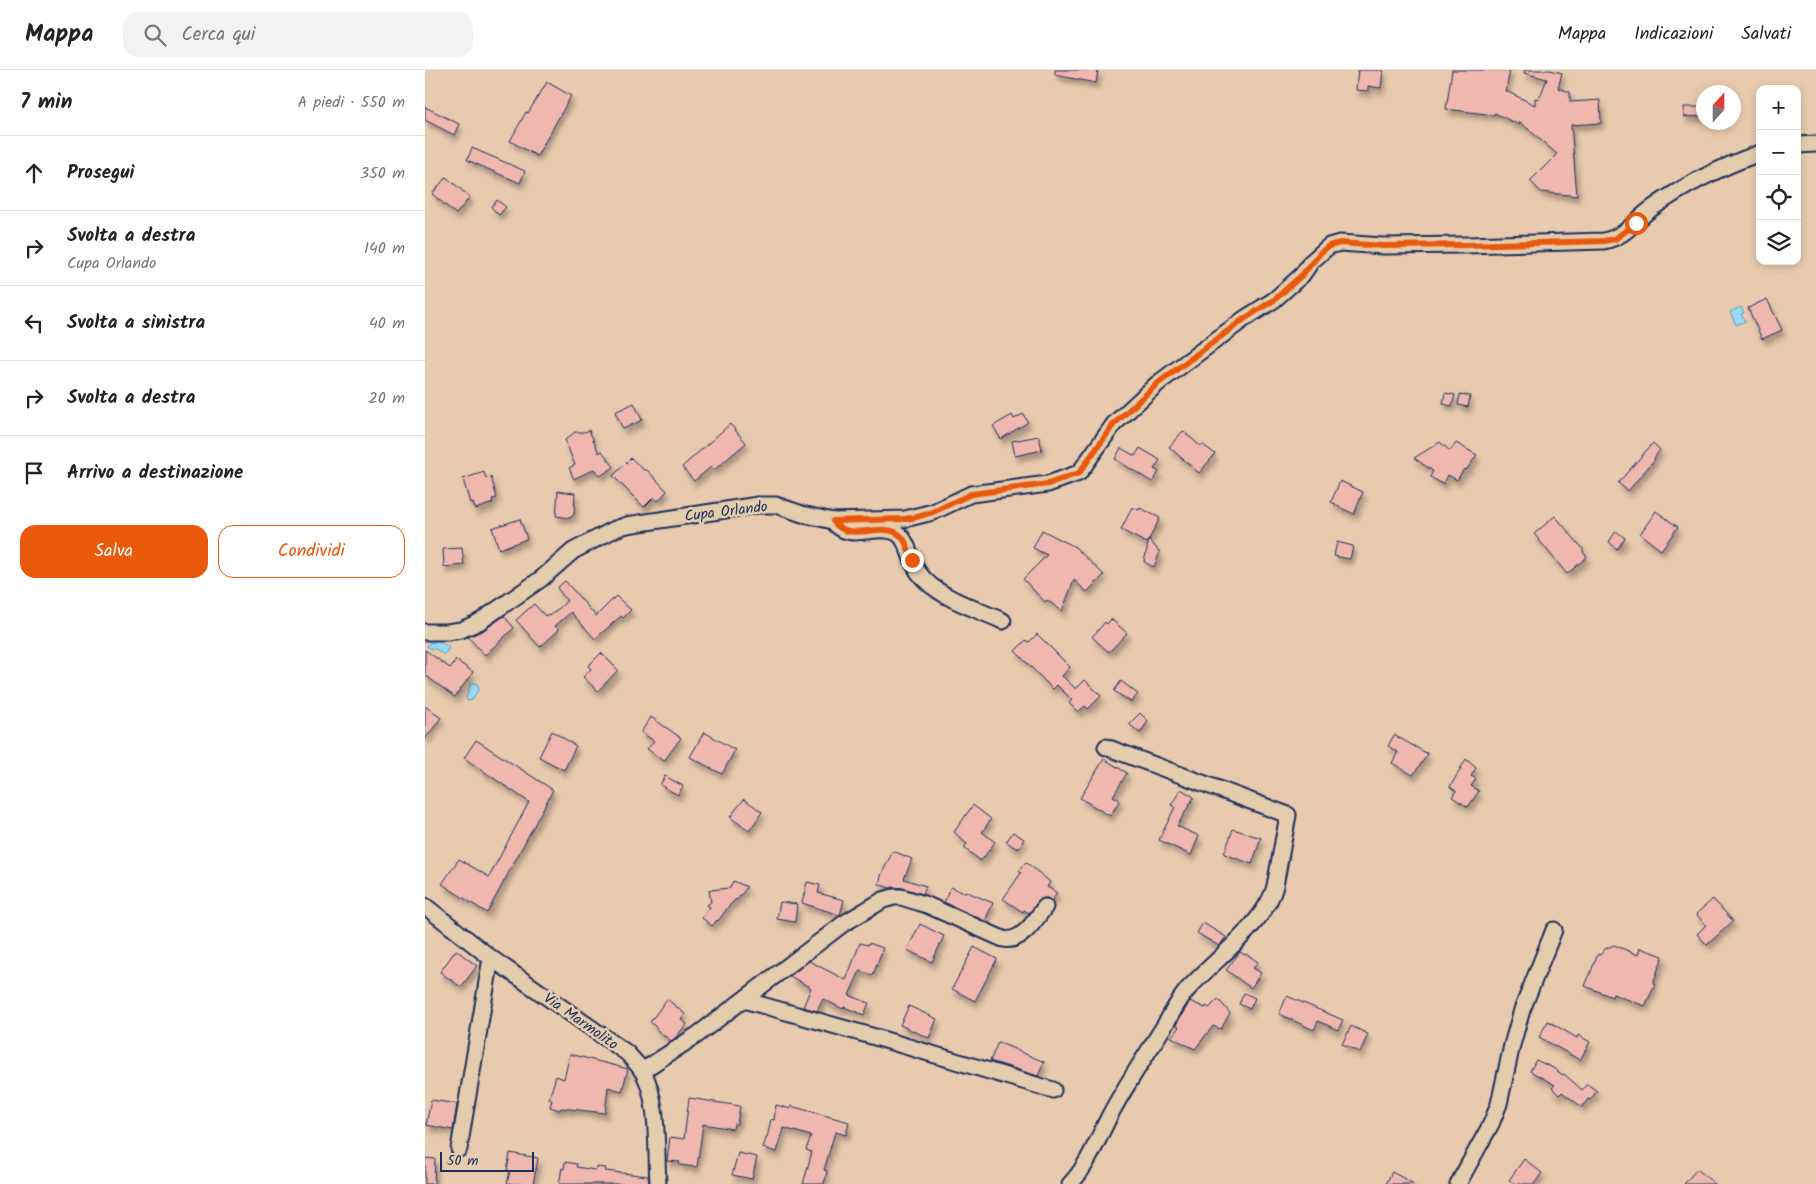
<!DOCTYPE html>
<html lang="it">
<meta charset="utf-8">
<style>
:root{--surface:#fff;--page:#f2f2f2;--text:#222;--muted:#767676;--line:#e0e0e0;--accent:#ea580c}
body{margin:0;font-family:Kalam,sans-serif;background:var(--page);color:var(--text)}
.controls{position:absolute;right:15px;top:15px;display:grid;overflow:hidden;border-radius:10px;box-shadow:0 2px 8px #0003}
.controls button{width:45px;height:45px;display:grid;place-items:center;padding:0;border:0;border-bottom:1px solid var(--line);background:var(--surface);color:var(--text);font:25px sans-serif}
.compass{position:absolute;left:1271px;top:15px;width:45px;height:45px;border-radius:50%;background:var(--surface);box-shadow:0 2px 8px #0003;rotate:21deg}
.scale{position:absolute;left:15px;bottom:12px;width:94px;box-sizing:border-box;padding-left:5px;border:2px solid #1b2f5e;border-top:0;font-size:14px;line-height:18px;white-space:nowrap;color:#1b2f5e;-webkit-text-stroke:4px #e4cdad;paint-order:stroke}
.stop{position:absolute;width:15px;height:15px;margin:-11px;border:4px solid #ea580c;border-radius:50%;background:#fff}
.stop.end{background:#ea580c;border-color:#fff;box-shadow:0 1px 5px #0008}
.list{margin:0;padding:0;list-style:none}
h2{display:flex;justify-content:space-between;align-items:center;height:65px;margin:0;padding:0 20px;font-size:21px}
h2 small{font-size:16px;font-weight:400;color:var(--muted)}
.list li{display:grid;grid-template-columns:32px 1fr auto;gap:15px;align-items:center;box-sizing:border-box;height:75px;padding:0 20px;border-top:1px solid var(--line)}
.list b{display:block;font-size:19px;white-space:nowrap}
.list p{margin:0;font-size:16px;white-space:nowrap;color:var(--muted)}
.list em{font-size:16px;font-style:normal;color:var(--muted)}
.actions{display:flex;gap:10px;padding:15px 20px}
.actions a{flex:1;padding:11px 0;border:1px solid var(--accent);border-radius:15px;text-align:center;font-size:18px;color:var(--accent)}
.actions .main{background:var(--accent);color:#fff}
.icon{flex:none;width:28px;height:28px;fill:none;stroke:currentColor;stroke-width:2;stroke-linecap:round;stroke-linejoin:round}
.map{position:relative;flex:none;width:1391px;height:1114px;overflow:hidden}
header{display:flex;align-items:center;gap:30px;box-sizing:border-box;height:70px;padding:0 25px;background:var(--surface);border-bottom:1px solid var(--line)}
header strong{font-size:24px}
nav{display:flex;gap:28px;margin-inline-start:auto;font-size:18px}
.search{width:350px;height:45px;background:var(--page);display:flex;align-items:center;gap:12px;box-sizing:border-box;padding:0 18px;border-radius:15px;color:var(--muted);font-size:19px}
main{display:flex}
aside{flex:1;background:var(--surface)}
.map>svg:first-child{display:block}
.water{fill:#96dbf8;stroke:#6596ba}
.building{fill:#efb7ae;stroke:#1b2f5e;filter:url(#shadow)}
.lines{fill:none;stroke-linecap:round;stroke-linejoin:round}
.street-casing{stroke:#1b2f5e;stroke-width:19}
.street{stroke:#e4cdad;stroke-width:15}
.route{stroke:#ea580c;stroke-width:6}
.labels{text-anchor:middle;stroke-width:5;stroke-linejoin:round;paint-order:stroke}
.street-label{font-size:15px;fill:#1b2f5e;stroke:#e4cdad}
</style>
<header>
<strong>Mappa</strong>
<div class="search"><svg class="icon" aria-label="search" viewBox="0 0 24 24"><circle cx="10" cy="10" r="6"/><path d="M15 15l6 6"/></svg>Cerca qui</div>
<nav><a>Mappa</a><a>Indicazioni</a><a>Salvati</a></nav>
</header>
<main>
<aside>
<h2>7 min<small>A piedi · 550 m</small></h2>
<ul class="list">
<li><svg class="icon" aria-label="ahead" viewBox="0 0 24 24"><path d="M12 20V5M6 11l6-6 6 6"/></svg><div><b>Prosegui</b></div><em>350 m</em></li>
<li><svg class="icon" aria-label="right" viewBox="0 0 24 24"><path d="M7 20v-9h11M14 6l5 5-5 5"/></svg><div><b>Svolta a destra</b><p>Cupa Orlando</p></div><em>140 m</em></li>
<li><svg class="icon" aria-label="left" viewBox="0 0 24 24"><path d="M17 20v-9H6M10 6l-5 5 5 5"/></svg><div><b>Svolta a sinistra</b></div><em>40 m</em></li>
<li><svg class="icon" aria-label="right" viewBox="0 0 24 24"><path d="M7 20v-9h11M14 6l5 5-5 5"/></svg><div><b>Svolta a destra</b></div><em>20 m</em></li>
<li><svg class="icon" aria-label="arrive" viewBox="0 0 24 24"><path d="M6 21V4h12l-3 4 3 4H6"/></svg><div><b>Arrivo a destinazione</b></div></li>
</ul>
<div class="actions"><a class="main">Salva</a><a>Condividi</a></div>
</aside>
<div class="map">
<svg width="1391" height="1114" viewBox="0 0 1391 1114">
<defs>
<filter id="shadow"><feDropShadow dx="3" dy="5.5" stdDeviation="2.5" flood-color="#0004"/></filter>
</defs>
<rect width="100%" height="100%" fill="#e8caae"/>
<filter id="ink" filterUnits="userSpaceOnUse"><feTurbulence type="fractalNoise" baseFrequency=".02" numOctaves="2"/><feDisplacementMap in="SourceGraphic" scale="10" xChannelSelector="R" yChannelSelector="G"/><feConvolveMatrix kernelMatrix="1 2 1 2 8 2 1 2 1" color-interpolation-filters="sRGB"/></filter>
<g filter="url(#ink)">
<!-- water -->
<g class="water">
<path d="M1316 237 1319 243 1316 244 1320 251 1311 255 1305 242Z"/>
<path d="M11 569 24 578 19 585 9 578 7 579 2 576 5 572 8 573Z"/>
<path d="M46 613H52L54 619 47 630 42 631 41 628Z"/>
</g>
<!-- building -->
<g class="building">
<path d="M630 0H673L671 13 630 5Z"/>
<path d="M933 0H958L956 18 943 16V21L931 20Z"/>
<path d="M1027 0H1085L1081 21 1110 35V28L1114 29 1122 9 1099 3 1100 0H1125L1137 3 1133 18 1145 22V32L1175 30 1176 53 1146 55 1152 126 1116 122 1105 111 1132 84 1095 52 1094 55 1070 43 1069 45 1021 39Z"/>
<path d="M122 12 146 26 112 86 85 71 101 42 103 43Z"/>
<path d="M0 37 34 54 29 65 0 50Z"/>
<path d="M1259 37H1278V46L1259 47Z"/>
<path d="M47 78 100 101 95 113 42 90Z"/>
<path d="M21 107 45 127 31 144 7 124Z"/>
<path d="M72 130 81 137 74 145 66 137Z"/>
<path d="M1342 229 1357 260 1337 269 1323 238Z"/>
<path d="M1020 323 1030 325 1027 336 1018 334Z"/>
<path d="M1035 324 1045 326 1043 337 1033 335Z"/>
<path d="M209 333 217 350 198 359 190 342Z"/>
<path d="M598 344 603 352 576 369 568 356 587 345 589 349Z"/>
<path d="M305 354 321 373 289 400 286 397 269 411 257 397Z"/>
<path d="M164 360 174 383 177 381 189 397 175 406 169 399 149 409 144 398 150 395 140 370 150 362H160Z"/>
<path d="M758 361 775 376 777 374 790 384 774 403 744 377Z"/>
<path d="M614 366 617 380 590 386 587 371Z"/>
<path d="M1015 372 1025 381 1031 373 1052 385 1041 400 1039 399 1032 410 1023 405 1018 414 1005 407 1008 401 989 388Z"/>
<path d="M1228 373 1235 380 1229 388 1230 389 1203 421 1193 413Z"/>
<path d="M696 378 710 386 715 378 735 390 729 399 734 402 727 412 690 389Z"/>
<path d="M206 388 220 401 221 399 242 421 233 431 229 427 219 437 188 406Z"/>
<path d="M59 402 61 408 66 407 72 428 67 429 68 433 50 439 48 432 45 433 38 409Z"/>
<path d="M915 411 938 422 929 444 910 435 911 434 906 432Z"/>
<path d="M133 421 150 423 149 444 145 448 131 446Z"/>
<path d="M707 437 714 440 715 438 735 448 722 473 696 460Z"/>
<path d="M1231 441 1253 457 1236 480 1215 464Z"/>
<path d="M1130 446 1158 479V482L1162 487 1142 504 1109 464Z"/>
<path d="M95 449 102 469 74 479 67 458Z"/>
<path d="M617 460 650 477 679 505 662 522 649 510 637 541 622 530 620 532 598 509 622 485 608 478Z"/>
<path d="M1191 461 1200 468 1192 479 1184 472Z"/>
<path d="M724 470 735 482 729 497 719 492Z"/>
<path d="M912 472 928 476 925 489 909 486Z"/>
<path d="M37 478 39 495 19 497 18 479Z"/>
<path d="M140 511 171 546 191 526 206 540 198 548 196 546 170 569 146 542 130 556 134 560 115 577 91 550 109 534 120 546 123 544 125 546 142 531 132 518Z"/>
<path d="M79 546 89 558 60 585 43 567 59 560Z"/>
<path d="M686 549 702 563 684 582 667 567 680 552 682 554Z"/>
<path d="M612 564 645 597 637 606 651 619 660 610 676 626 663 639 660 636 653 642 644 633 647 630 632 615 628 619 590 581 601 570 604 572Z"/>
<path d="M0 580 25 598 31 590 48 602 30 627 0 605Z"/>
<path d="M176 583 193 600 173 621 158 607 166 599 163 596Z"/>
<path d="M696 611 713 624 706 632 689 621Z"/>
<path d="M0 636 16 648 0 669Z"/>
<path d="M715 643 723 651 715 663 704 654Z"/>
<path d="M226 647 256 668 239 691 222 679 229 671 216 662Z"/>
<path d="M127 661 151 676 139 700 114 687Z"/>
<path d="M279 662 310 680 297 704 265 687Z"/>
<path d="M969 665 1003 684 988 705 967 693 973 682 963 676Z"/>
<path d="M51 670 128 720 62 843 17 814 34 789 64 807 104 732 39 688Z"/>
<path d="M679 689 702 703 688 726 695 730 685 746 655 728Z"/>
<path d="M1041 689 1051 698 1046 706 1051 709 1046 716 1054 721 1043 737 1027 727 1031 721 1025 717Z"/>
<path d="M240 706 258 716 253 725 235 715Z"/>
<path d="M756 719 769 727 752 756 774 766 766 785 734 770 750 737 746 735Z"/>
<path d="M319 729 337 742 324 761 305 747Z"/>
<path d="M548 735 566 749 557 762 570 772 556 791 539 778 542 774 529 762Z"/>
<path d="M808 759 836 768 827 794 799 784Z"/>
<path d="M588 762 599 769 593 779 581 772Z"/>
<path d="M468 781 487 789 479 809 501 816 498 824 478 818 467 817 465 818 454 814 457 803Z"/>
<path d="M601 792 625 812 622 817 632 823 627 831 622 828 616 829 604 843 599 840 598 842 578 829 596 803 594 801Z"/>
<path d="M308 811 322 817 312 830 311 829 304 836 293 851 292 850 287 856 277 848 285 837 282 835 286 832 284 820 305 818Z"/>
<path d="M382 812 395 815 393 823 419 830 415 845 377 833Z"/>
<path d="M526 817 539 823 540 821 568 833 560 851 519 832Z"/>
<path d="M1288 829 1308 851 1282 875 1272 864 1281 855 1271 844Z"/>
<path d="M355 832 372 834 370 852 352 849Z"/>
<path d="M778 853 801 867 794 876 772 863Z"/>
<path d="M495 854 519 866 507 892 482 880Z"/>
<path d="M435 873 443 875 444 873 458 878 448 905 435 901 424 925 444 933 439 945 419 937 418 939 398 929 392 941 378 937 386 918 365 906 384 891 421 910Z"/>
<path d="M1189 875 1213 885 1215 878 1238 886 1228 913 1230 914 1220 936 1188 924 1187 927 1160 916 1173 884 1175 885 1180 879Z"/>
<path d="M549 877 572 889 550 931 527 919Z"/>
<path d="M31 880 52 896 36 917 15 902Z"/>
<path d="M815 882 820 885 821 884 833 892 828 898 836 903 826 918 801 900Z"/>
<path d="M819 923 830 928 825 939 814 934Z"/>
<path d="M862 926 918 950 913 960 893 951 889 960 854 944Z"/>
<path d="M242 929 260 944 256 950 262 954 250 968 246 971 232 960 231 957 225 952Z"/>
<path d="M793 929 805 943 796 959 788 956 770 979 746 967 754 957 751 955 765 931 780 938 781 936 784 938Z"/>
<path d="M484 936 512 949 504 968 475 955Z"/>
<path d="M1123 951 1152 968 1153 965 1165 972 1155 990 1114 967Z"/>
<path d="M926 956 943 964 935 982 917 974Z"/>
<path d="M573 972 619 992 613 1006 565 991Z"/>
<path d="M145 984 203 999 197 1021 183 1017 180 1043 136 1038 135 1040 125 1037 127 1030 124 1029 131 1006 139 1009Z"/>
<path d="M1111 990 1128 998 1138 1005 1139 1004 1157 1020 1162 1014 1172 1021 1165 1030 1163 1029 1157 1037 1137 1022 1134 1025 1127 1018 1130 1015 1105 1001Z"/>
<path d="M264 1028 315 1036 312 1054H309L308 1059 278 1054 272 1097 254 1095 255 1092 242 1091 245 1067 259 1069Z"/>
<path d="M6 1030 32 1034 28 1060 1 1055Z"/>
<path d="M351 1035 366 1039V1036L424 1052 421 1065 410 1062 399 1100 402 1101 399 1114H378L387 1082 381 1080 386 1066 359 1058 352 1082 338 1078 341 1068H342L346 1049 349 1050Z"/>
<path d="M85 1083 113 1088 108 1114H82L85 1101H82Z"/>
<path d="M313 1083 332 1087 327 1109 307 1105Z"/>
<path d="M0 1088 10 1089 9 1114H0Z"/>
<path d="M1099 1089 1117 1103 1109 1114H1090L1084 1110Z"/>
<path d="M140 1092 152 1094 151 1097 170 1100 171 1097 181 1098 180 1101 223 1106 224 1114H134L137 1098 139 1099Z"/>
<path d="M1272 1099 1290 1114H1259Z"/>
<path d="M967 1102 989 1114H961Z"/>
</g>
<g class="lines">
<!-- street casing -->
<g class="street-casing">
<g id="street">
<path d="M1372 75 1391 74"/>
<path d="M408 451C424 474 452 452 472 463 483 469 486 493 494 503 511 527 552 539 578 551"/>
<path d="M0 562H22L36 560 54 552 116 509 148 481 190 459 202 455 333 435H351L377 444 408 451 480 449 508 442 546 424 623 414 654 403 689 354 732 314 819 249 849 230 877 205 886 192 904 176 915 173 958 176 1042 175 1179 171C1202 166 1208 152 1226 139 1259 115 1296 97 1335 83"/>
<path d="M0 836 66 888 202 983C207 989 215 996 219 1004 234 1032 231 1081 233 1114"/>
<path d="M319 930 450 967 628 1020"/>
<path d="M217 1001 272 965 418 854 458 830 469 827H476L502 835 578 869C597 873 610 850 620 837"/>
<path d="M34 1079 66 888"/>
<path d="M645 1114C663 1096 673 1068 685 1045 700 1016 719 989 736 961 745 948 752 931 763 919 788 891 841 853 850 816L863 745 681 677"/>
<path d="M1033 1114 1066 1054 1074 1034 1087 975 1097 940 1129 860"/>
</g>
</g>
<!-- street -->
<use href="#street" class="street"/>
</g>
</g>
<g class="lines" filter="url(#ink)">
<!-- route -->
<path class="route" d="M487 490C484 483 482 471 476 466 458 449 425 475 408 451L480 449 492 447 508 442 546 424 623 414 654 403 689 354 732 314 819 249 849 230 877 205 896 182 904 176 915 173 958 176 1042 175 1179 171 1190 169 1211 153"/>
</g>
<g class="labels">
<!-- street labels -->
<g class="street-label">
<text transform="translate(301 441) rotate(-7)" y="5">Cupa Orlando</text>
<text transform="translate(156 951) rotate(35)" y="5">Via Marmolito</text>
</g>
</g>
</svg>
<div class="controls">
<button>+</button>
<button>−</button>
<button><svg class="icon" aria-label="locate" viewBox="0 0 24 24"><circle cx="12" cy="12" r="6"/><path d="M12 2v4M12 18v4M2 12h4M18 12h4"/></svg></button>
<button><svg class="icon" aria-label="layers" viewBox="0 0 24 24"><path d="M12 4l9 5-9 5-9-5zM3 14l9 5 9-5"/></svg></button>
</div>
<svg class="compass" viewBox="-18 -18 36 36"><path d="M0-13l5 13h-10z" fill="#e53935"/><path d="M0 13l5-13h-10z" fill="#767676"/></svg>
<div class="scale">50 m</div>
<div class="stop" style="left:1211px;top:153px"></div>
<div class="stop end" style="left:487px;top:490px"></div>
</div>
</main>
